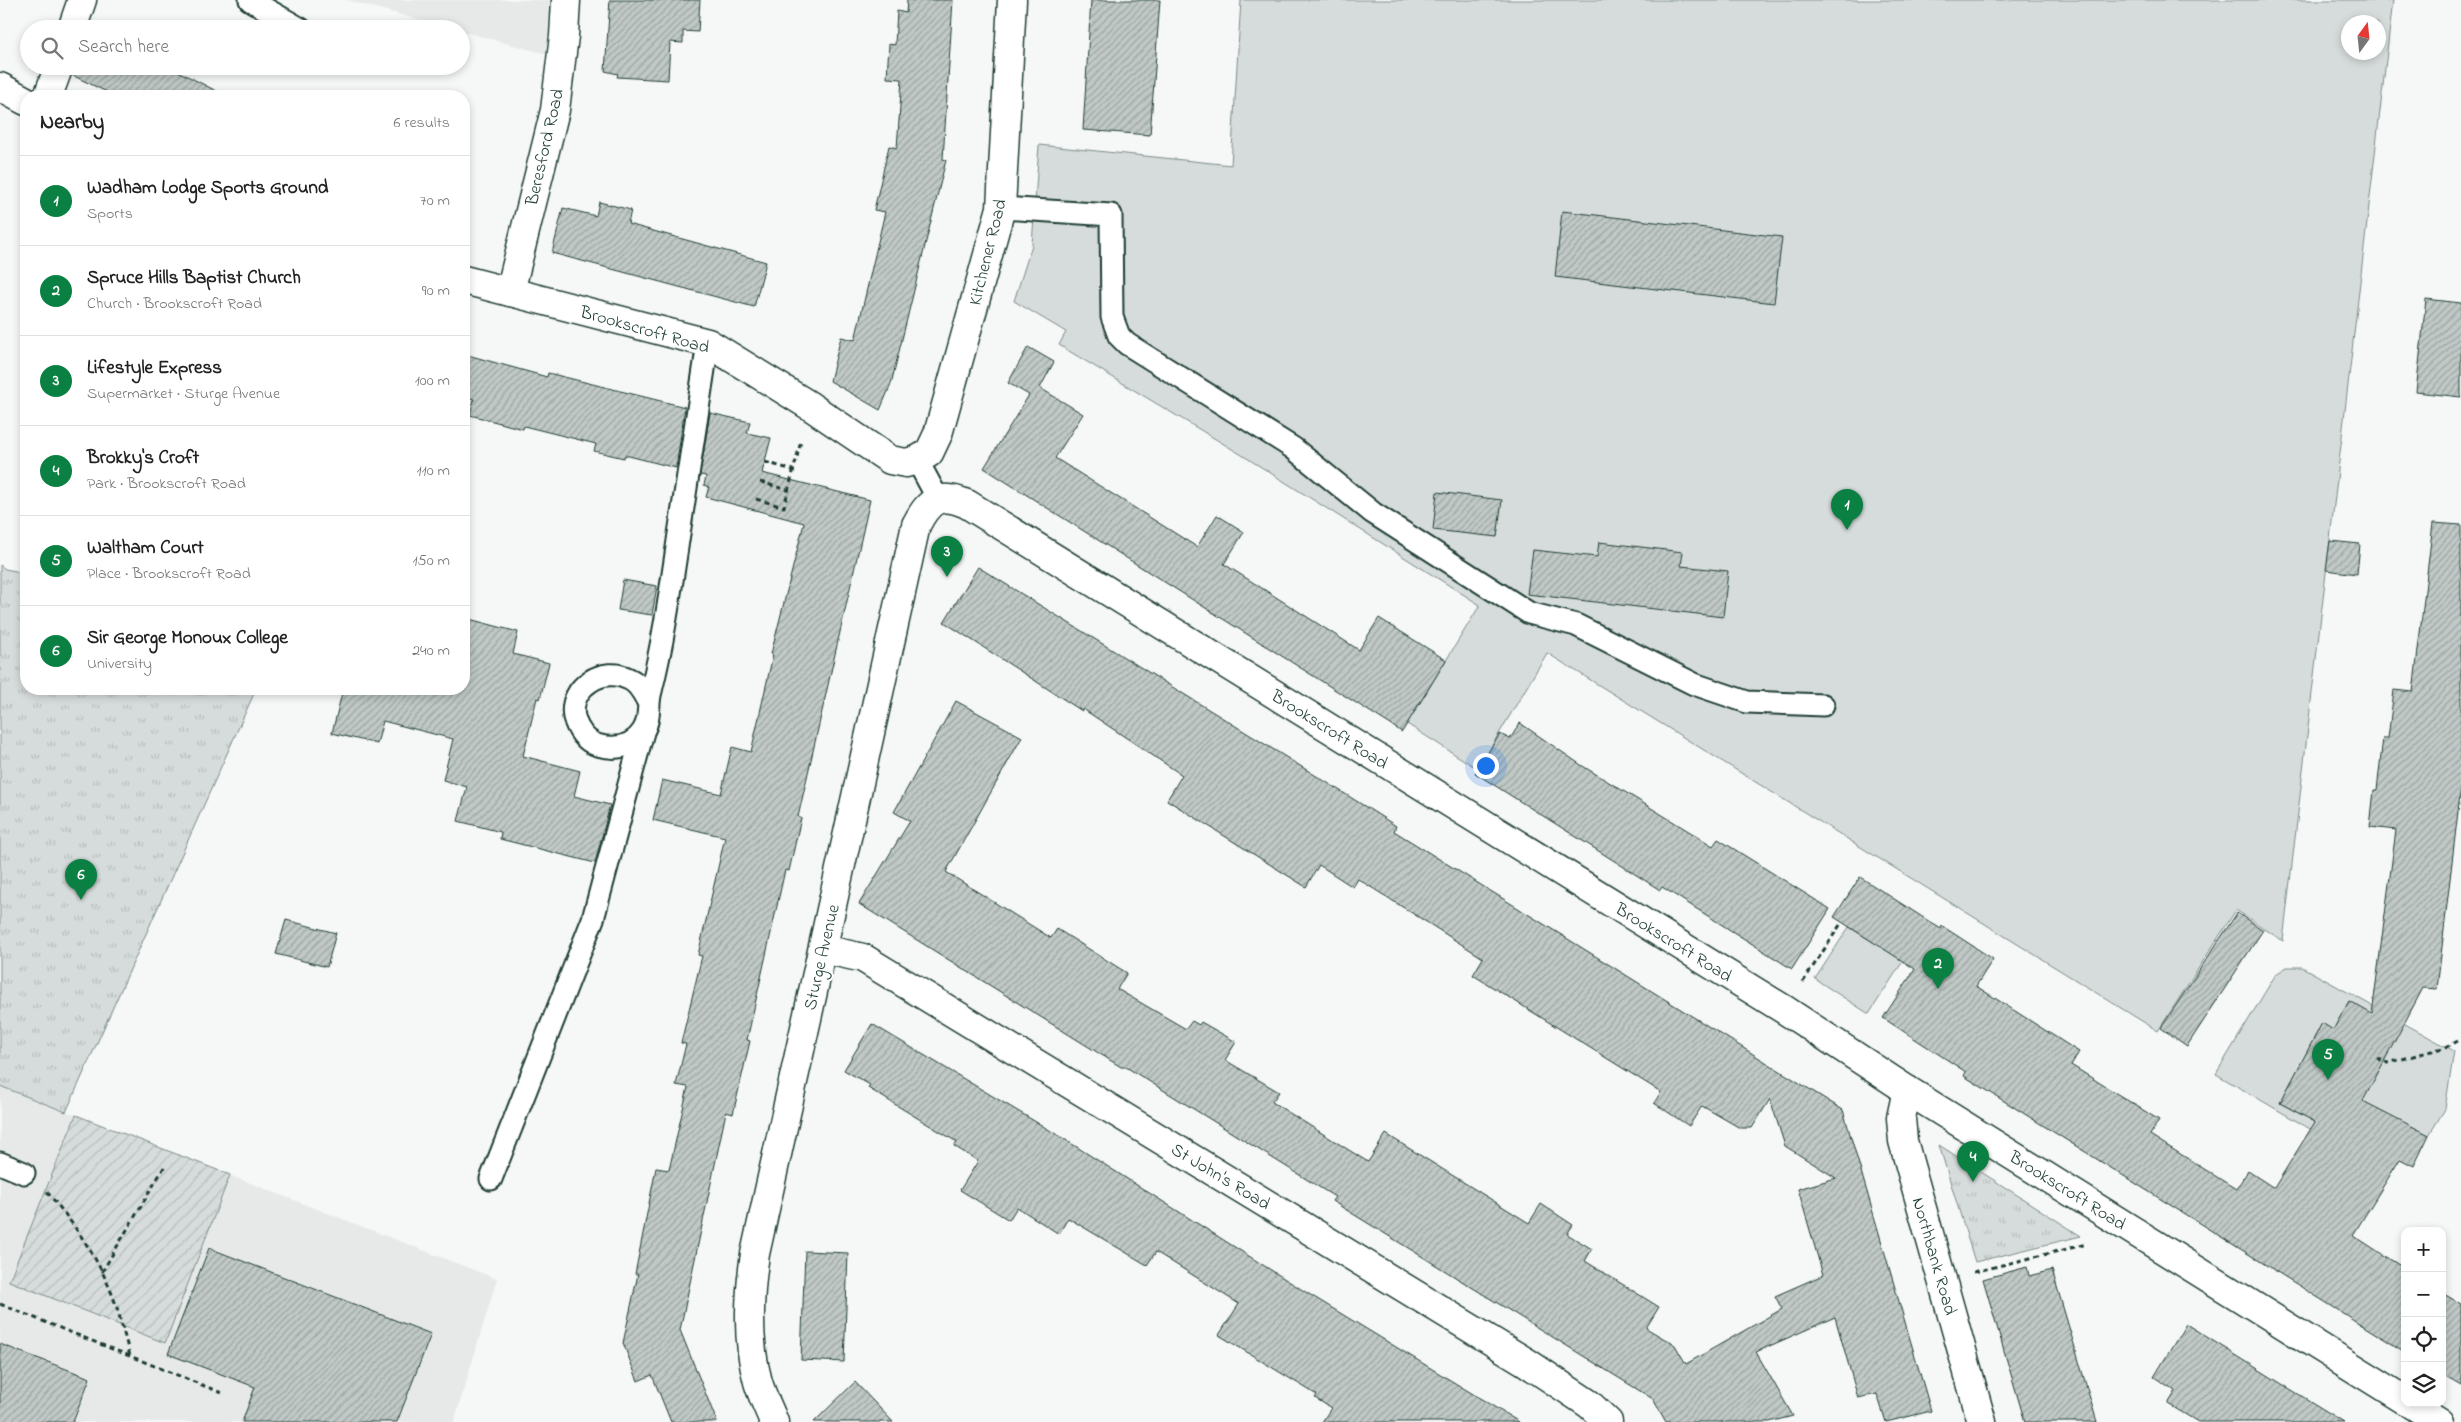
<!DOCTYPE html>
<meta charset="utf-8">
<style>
:root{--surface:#fff;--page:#f6f6f6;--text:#222;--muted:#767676;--line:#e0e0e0;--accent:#0b8043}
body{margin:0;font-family:"Indie Flower",sans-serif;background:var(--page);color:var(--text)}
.controls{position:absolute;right:15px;bottom:15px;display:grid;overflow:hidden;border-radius:10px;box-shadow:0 2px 8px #0003}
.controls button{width:45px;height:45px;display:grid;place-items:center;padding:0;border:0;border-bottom:1px solid var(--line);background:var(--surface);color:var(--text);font:25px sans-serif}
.compass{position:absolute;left:2341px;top:15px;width:45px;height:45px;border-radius:50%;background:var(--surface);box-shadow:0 2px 8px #0003;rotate:15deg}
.you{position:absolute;left:1485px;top:765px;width:18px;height:18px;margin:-12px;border:4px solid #fff;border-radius:50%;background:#1a73e8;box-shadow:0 0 0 8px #1a73e833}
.badge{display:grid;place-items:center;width:32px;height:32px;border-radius:50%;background:var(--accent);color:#fff;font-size:16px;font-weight:700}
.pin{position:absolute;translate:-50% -41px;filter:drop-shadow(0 1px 2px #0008)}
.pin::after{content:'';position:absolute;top:26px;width:18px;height:15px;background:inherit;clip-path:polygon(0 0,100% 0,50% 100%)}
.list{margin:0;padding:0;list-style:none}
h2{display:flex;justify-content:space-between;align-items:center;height:65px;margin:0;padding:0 20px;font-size:21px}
h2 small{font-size:16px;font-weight:400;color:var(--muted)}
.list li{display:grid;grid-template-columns:32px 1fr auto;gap:15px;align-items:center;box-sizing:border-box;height:90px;padding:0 20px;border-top:1px solid var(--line)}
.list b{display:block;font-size:19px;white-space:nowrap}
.list p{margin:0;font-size:16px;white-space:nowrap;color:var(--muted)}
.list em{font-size:16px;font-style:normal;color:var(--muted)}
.icon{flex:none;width:28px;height:28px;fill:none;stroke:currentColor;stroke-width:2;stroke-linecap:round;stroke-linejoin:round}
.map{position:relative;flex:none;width:2461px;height:1422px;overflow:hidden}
.search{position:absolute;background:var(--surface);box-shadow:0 2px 8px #0003;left:20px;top:20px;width:450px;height:55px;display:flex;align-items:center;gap:12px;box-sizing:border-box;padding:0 18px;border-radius:28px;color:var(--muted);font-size:19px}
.panel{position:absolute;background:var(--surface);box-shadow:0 2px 8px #0003;left:20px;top:90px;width:450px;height:605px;border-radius:20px}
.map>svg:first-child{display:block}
.built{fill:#e6e9e8}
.grass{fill:#d6dcdb;stroke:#7a8c88;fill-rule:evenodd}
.park{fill:url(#park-tufts);stroke:#7a8c88}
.garden{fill:url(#garden-furrows);stroke:#7a8c88}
.building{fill:url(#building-hatch);stroke:#1f3d34}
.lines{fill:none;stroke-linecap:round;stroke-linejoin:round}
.lane-casing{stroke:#1f3d34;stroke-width:25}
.street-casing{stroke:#1f3d34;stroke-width:31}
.path{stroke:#1f3d34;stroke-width:3;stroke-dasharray:5 4;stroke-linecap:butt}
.lane{stroke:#fff;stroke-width:21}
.street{stroke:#fff;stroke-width:28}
.labels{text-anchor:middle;stroke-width:4;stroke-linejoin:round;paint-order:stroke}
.street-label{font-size:18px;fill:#1f3d34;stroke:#fff}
</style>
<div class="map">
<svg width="2461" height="1422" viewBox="0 0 2461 1422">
<defs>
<pattern id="park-tufts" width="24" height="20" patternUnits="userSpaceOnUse" patternTransform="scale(1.25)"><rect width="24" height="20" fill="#d6dcdb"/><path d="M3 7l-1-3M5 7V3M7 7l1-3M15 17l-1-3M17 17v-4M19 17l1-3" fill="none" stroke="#b7bebd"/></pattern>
<pattern id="garden-furrows" width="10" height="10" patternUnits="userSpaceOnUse" patternTransform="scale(1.25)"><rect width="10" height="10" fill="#d6dcdb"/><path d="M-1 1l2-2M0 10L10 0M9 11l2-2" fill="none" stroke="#b7bebd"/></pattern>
<pattern id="building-hatch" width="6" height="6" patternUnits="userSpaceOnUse" patternTransform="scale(1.25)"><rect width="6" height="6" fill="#c0c9c6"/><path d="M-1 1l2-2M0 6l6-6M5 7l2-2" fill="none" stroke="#9ba4a2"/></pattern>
</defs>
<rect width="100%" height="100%" fill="#f6f7f7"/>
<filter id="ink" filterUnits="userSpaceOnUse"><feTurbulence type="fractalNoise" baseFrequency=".02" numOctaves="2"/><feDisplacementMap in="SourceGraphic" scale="10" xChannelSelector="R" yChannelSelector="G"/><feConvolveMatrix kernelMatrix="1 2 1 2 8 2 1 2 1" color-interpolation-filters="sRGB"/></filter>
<g filter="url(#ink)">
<!-- built -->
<g class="built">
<path d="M346 0H549L547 54 461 31V29H454Z"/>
<path d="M0 565 5 569 26 573V689H256L67 1112 497 1279 454 1422H0Z"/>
</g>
<!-- grass -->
<g class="grass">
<path d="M1241 0H2393L2283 941 2236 910 2158 1031 1547 653 1478 769 1407 724 1480 605 1242 455 1059 345 1066 332 1014 301 1032 245 1039 145 1231 165ZM2348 22H2378V52H2348Z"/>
<path d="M1849 927 1903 961 1869 1014 1815 979Z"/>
<path d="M2287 967H2302L2454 1051 2445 1109 2429 1135 2402 1122 2377 1168 2216 1074 2276 974ZM2349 1001 2336 1133 2280 1103 2322 1024 2333 1030Z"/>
</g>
<!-- park -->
<g class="park">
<path d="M0 565 5 569 26 573V689H256L66 1112 0 1086Z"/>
<path d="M1939 1145 2081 1236 1975 1262Z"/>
</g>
<!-- garden -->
<path class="garden" d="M76 1115 230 1175 165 1343 9 1281Z"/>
<!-- building -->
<g class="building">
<path d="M610 0H700L698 32 683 31V43L670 42 668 80 617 77 618 74 605 71Z"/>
<path d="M907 0H953L943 159 946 160 891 384 880 410 830 381 841 337 855 340 885 212 874 210 889 146 897 148 902 79 887 78 889 44 895 45 897 11 906 13Z"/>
<path d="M1091 0H1160L1150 135 1083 130Z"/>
<path d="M74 66H168L226 96H115L72 75Z"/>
<path d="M599 202 631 210 628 224 766 262 754 307 552 253 563 208 596 216Z"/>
<path d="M1562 211 1782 237 1774 303 1555 277Z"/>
<path d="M2426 299 2461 303V397L2416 392Z"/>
<path d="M1028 347 1054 362 1040 388 1083 414 1055 458 1197 547 1217 515 1230 523 1244 532 1224 564 1359 650 1379 618 1446 660 1402 732 984 468 1029 395 1008 383Z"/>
<path d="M464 354 547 377 548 373 685 407 676 468 625 455 624 458 594 451 596 444 524 426 523 429 470 415 474 399 464 397Z"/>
<path d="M710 413 750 422 747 433 771 438 762 473 870 500 798 817 801 818 789 871 785 870 747 1040 750 1041 733 1114 726 1112 680 1330 717 1422H671L652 1375 638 1381 623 1343 638 1274H635L656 1168 669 1170 688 1087 676 1085 686 1044 681 1043 702 956 698 955 725 837 653 820 662 780 721 794 732 747 751 752 773 655 771 654 804 523 706 497 709 487 704 485 706 476 700 475Z"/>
<path d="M1437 492 1502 500 1497 537 1433 530Z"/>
<path d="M2433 523 2461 525V786L2437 989 2423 988 2363 1101 2429 1135 2414 1166 2400 1159 2353 1235 2405 1269V1352L1964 1076 1966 1072 1883 1018 1915 969 1834 917 1860 877 1941 929 1942 926 1993 959 1976 986 2079 1052 2071 1065 2159 1120 2150 1135 2236 1189 2248 1171 2274 1188 2315 1122 2280 1103 2322 1023 2333 1030 2349 1001 2372 1014 2396 830 2370 827 2374 790H2377L2383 738H2388L2394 690 2413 692Z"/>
<path d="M2330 541 2360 544 2357 574 2326 570Z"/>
<path d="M1599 542 1683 552 1681 566 1728 571 1723 617 1527 594 1533 550 1597 557Z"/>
<path d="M978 567 1331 785 1396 826 1394 831 1843 1110 1931 1411 1886 1422 1877 1394 1858 1398 1835 1317 1756 1352 1793 1416 1769 1422H1666L1653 1399 1332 1201 1335 1197 1221 1126 1126 1067H1121L859 904 910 821 894 812 956 701 1022 737 946 872 1051 938 1057 929 1127 973 1117 989 1186 1029 1192 1021 1199 1025 1201 1022 1236 1042 1225 1060 1279 1092 1272 1102 1368 1162 1386 1134 1529 1223 1541 1204 1573 1225 1567 1234 1592 1249 1585 1261 1659 1307 1646 1328 1675 1345 1686 1364 1782 1309 1775 1296 1823 1275 1798 1189 1836 1178 1785 1146 1770 1099 1752 1128H1740L1702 1106 1689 1126 1654 1103 1661 1092 1473 975 1483 958 1428 923 1358 879 1353 887 1319 865 1306 887 1167 800 1182 775 1083 709 1082 711 944 622Z"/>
<path d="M623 580 657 586 652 615 618 610Z"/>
<path d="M469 619 518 632 513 654 549 663 540 699 537 698 523 756 580 771 574 796 610 805 595 863 500 839 501 832 458 821 467 787 443 780 453 739 383 721 377 744 332 733 343 689H464V640Z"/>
<path d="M1520 723 1581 765 1713 846 1718 839 1830 909 1792 969 1662 887 1660 890 1616 862 1475 773 1500 734 1510 739Z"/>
<path d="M2237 913 2263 930 2187 1046 2161 1028Z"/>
<path d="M286 920 336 933 327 967 276 954Z"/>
<path d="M872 1024 1061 1137 1304 1291 1519 1422H1322L1331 1408 1315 1398 1317 1395 1219 1335 1239 1304 1156 1252 1147 1265 1068 1218 1059 1234 1017 1207 1009 1220 960 1190 978 1161 954 1146 957 1142 868 1088 870 1085 844 1070Z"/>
<path d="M209 1248 431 1334 397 1422H242L255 1387 168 1354Z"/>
<path d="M805 1251 848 1253 844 1362 801 1360Z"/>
<path d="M2027 1267 2029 1276 2052 1270 2097 1422H2025L1983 1279Z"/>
<path d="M2442 1293 2461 1304V1386L2442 1375Z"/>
<path d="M2186 1324 2282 1384 2344 1422H2198L2168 1404 2176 1391 2154 1377Z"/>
<path d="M0 1344 90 1378 73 1422H0Z"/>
<path d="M855 1382 893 1422H814Z"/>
</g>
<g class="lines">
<!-- lane casing -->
<g class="lane-casing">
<g id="lane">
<path d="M250 0 301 29"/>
<path d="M1001 208 1111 215 1112 317 1119 336 1127 344 1293 448 1373 513 1529 613 1576 625 1694 684 1747 702 1823 705"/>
<path d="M917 460 938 499"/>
<path d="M648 702C643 693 639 683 629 679 604 665 568 687 574 717 577 729 585 741 597 745 615 750 632 748 643 731 651 719 647 704 651 691 664 639 671 587 679 534 688 471 698 407 708 343"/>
<path d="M0 1163 24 1173"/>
<path d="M491 1179 593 919 643 732"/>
</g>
</g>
<!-- street casing -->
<g class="street-casing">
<g id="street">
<path d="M72 29 82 0"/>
<path d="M0 87 26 101"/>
<path d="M48 96 59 66"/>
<path d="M464 280 708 343 810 406 890 460 906 463 917 460 929 453 938 434 1001 208 1012 0"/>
<path d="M510 292 555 110 564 36 566 0"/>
<path d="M823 949 863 958 1526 1362 1589 1404 1608 1422"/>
<path d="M1907 1090 1901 1118 1903 1141 1982 1422"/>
<path d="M2410 1403 2440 1422"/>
<path d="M774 1422C769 1409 762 1396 758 1382 747 1343 749 1294 755 1254L916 525C929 500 939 492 967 504L1785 1010 1907 1090 2405 1400"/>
</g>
</g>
<!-- path -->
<g class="path">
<path d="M765 462 793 470"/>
<path d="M760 482 788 490"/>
<path d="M756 499 784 507 801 441"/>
<path d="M1803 982 1842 922"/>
<path d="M2377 1058 2388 1063 2446 1047 2458 1041"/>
<path d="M47 1192C77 1227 104 1266 118 1311 122 1326 126 1341 130 1356"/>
<path d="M102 1272 166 1164"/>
<path d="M1974 1272 2087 1244"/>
<path d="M0 1304 222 1393"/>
</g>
<!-- lane -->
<use href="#lane" class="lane"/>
<!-- street -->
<use href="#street" class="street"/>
</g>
</g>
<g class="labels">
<!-- street labels -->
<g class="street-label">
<text transform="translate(544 147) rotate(-77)" y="6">Beresford Road</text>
<text transform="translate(987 252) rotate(-76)" y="6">Kitchener Road</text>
<text transform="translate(645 329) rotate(16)" y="6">Brookscroft Road</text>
<text transform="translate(1330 729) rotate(32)" y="6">Brookscroft Road</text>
<text transform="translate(1674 942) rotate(32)" y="6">Brookscroft Road</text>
<text transform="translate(821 957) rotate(-77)" y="6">Sturge Avenue</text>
<text transform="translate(1221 1176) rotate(31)" y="6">St John's Road</text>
<text transform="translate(2068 1190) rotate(32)" y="6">Brookscroft Road</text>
<text transform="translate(1935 1256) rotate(74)" y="6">Northbank Road</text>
</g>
</g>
</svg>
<div class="controls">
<button>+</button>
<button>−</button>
<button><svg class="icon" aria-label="locate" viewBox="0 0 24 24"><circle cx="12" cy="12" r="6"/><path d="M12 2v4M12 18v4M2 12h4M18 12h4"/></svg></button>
<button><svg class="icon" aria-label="layers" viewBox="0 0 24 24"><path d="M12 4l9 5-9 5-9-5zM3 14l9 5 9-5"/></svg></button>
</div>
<svg class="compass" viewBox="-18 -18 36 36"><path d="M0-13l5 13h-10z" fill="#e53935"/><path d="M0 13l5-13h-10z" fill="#767676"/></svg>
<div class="you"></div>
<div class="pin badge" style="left:1847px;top:530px">1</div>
<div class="pin badge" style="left:1938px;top:989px">2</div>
<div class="pin badge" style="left:947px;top:577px">3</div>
<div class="pin badge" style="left:1973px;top:1182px">4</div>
<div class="pin badge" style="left:2328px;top:1080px">5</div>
<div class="pin badge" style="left:81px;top:900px">6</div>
<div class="search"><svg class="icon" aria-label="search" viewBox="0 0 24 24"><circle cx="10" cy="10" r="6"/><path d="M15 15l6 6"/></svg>Search here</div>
<section class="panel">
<h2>Nearby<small>6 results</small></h2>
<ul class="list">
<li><span class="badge">1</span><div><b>Wadham Lodge Sports Ground</b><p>Sports</p></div><em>70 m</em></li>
<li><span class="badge">2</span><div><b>Spruce Hills Baptist Church</b><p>Church · Brookscroft Road</p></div><em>90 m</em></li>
<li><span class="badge">3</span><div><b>Lifestyle Express</b><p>Supermarket · Sturge Avenue</p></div><em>100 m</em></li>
<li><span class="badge">4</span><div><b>Brokky's Croft</b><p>Park · Brookscroft Road</p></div><em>110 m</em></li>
<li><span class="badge">5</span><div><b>Waltham Court</b><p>Place · Brookscroft Road</p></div><em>150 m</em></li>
<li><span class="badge">6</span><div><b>Sir George Monoux College</b><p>University</p></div><em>240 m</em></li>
</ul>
</section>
</div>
